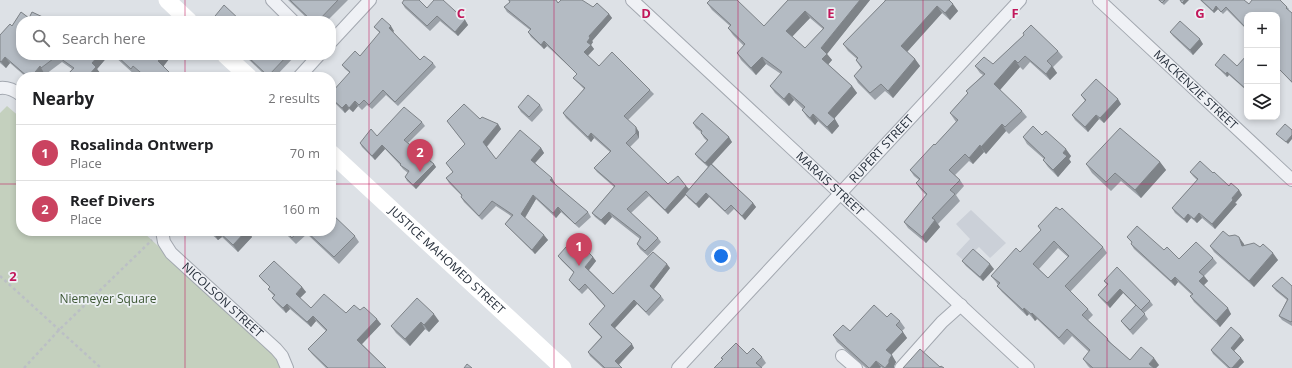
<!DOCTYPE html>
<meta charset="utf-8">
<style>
:root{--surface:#fff;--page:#f6f6f6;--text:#202124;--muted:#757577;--line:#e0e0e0;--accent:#ca4360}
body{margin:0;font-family:"Open Sans",sans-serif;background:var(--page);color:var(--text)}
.controls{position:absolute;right:12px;top:12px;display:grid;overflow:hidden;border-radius:8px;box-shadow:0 2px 6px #0003}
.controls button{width:36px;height:36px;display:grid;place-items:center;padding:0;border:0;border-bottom:1px solid var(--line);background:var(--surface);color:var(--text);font:20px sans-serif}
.you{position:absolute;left:721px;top:256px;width:14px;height:14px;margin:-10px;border:3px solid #fff;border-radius:50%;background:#1a73e8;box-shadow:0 0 0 6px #1a73e833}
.badge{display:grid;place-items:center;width:26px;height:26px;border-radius:50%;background:var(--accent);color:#fff;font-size:13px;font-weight:700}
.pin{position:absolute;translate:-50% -33px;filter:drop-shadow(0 1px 2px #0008)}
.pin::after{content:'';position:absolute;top:21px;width:14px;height:12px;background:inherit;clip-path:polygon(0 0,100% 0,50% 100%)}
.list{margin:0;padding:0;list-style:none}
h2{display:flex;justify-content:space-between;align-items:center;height:52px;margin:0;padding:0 16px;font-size:17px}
h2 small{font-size:13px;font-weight:400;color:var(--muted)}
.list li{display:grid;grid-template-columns:26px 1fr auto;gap:12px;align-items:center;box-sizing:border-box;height:56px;padding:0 16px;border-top:1px solid var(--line)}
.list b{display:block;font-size:15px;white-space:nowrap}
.list p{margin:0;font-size:13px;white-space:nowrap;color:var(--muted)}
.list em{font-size:13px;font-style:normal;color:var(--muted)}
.icon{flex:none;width:22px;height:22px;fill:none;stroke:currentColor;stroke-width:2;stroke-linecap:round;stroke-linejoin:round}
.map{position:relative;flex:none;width:1292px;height:368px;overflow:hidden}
.search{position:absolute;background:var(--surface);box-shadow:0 2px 6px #0003;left:16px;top:16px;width:320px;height:44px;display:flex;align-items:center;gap:10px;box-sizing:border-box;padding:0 14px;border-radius:16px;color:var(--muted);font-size:15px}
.panel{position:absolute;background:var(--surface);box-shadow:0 2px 6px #0003;left:16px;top:72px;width:320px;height:164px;border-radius:16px}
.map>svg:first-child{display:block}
.built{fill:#cbd0d8}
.green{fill:#c4d0be}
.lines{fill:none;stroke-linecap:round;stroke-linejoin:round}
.minor-casing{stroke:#a3a8b0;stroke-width:14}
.path{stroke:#bbbfc5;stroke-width:2.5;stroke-dasharray:3 3;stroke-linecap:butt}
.minor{stroke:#eff1f5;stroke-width:12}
.secondary{stroke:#fff;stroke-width:17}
.wall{fill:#9ba1a8;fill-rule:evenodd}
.shaded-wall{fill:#7e8388}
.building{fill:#b4bbc3;stroke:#7e8388;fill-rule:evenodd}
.grid{fill:none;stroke:#c2185b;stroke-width:1;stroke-opacity:0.55}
.labels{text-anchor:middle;stroke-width:3.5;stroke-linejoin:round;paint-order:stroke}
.street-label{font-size:12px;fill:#27303c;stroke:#ecf0f4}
.park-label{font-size:12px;fill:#3d5734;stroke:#ecf0f4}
.grid-label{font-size:13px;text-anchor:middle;font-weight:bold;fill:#c2185b;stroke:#ecf0f4;stroke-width:3.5;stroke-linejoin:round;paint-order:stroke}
</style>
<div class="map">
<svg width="1292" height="368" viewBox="0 0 1292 368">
<rect width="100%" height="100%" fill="#dde1e6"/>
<!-- built -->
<path class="built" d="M971 210 1006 243 990 258 979 247 964 261 956 254 970 239 956 224Z"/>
<!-- green -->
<path class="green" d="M7 106 21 118V231H142L286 365 284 368H0V113Z"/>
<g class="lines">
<!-- minor casing -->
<g class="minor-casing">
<g id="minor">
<path d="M272 0 293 21"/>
<path id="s1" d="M632 0 1028 368"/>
<path id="s2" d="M1099 0 1292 180"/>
<path d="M331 42 370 0"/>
<path d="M299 77 319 55"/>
<path d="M0 88C8 87 14 90 21 95"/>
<path id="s3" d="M162 231 164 242 171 253 276 349 282 356 287 368"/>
<path d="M842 356 856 368"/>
<path id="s4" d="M678 368 1020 0"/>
<path d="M901 368 942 322 961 305"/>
</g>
</g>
<!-- path -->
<g class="path">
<path d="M0 276 101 368"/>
<path d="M24 368 59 330 152 240"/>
</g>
<!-- minor -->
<use href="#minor" class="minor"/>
<!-- secondary -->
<g class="secondary">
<path d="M167 0 189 21"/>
<path d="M225 55 249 77"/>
<path id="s5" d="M331 153 563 368"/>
</g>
</g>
<!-- wall -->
<g class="wall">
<path d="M288 0H348L327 21H310Z"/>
<path d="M508 0H556L558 3 593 7 609 14 612 18 592 41 593 42 591 45 594 49 588 56 599 66 650 90 654 94 628 120 639 132V138L630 147 668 184 686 186 689 189 708 167 698 158 695 154 707 141 704 138 701 133V132L696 128 693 123 732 142 712 164 753 203 756 207 745 220 734 209 728 215 709 197 699 208 688 198 686 195 668 214 649 196 631 213 658 238 661 242 648 256 640 249 637 244 640 239 612 217 605 225 595 217 592 213 614 187 597 172 594 168 610 152 594 138 591 142 566 118 563 113 584 89 573 78 577 74 547 46 544 49 531 37 528 32 530 30 507 12 504 7 510 2Z"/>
<path d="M788 0H870L827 54 832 60 828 64 852 86 857 93 834 118 839 126 832 134 818 121 815 125 807 117 802 110 803 109 794 100 789 106 775 93 770 86 781 74 766 64 756 75 741 60 737 53 744 46 733 35 728 28 730 26 712 10 707 3 764 26ZM810 18 823 29 805 48 792 36Z"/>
<path d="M884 0H949L958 11 950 20 942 13 907 52 915 59 920 66 893 98 885 91 875 100 858 83 854 76 861 68 856 60 857 59 848 51 843 44 885 1Z"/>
<path d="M1158 0H1169L1164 5Z"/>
<path d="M1200 0H1244L1249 4 1287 7 1289 9 1288 10 1292 13V83L1277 67V38L1279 36 1277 34V15H1247V30L1227 10 1223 14 1218 9 1214 13Z"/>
<path d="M402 3 427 8 465 20 468 25 458 36 440 21 430 31 405 8Z"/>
<path d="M21 12 29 18 32 12 47 19 48 21H21V55H109L97 69 100 73 97 77H65L72 69 62 62 46 74 44 73 40 77H26L10 63 6 68 0 63V35L10 24 12 26Z"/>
<path d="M374 27 394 31 393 32 420 60 433 63 436 67 398 106 386 95 372 109 367 105 362 110 358 106 353 112 349 109 345 113 336 104 332 99 335 96 332 92 350 73 345 69 342 65 360 56 380 33Z"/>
<path d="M1170 32 1203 44 1193 55 1173 36Z"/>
<path d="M1024 35 1058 51 1063 57 1053 67 1057 73 1050 80 1030 62 1023 70 1020 67 1000 90 1022 111 1027 117 1009 134 1006 131 986 154 984 152 973 164 969 161 955 175 960 180 964 186 956 195 960 201 938 224 940 227 926 243 908 228 904 222 926 195 921 190 916 183 919 180 914 176 910 170 935 145 956 122 950 113 968 93 966 91 983 75 980 73 975 66 993 64Z"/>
<path d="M113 55H166L169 59 163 66 174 77H143L137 72 135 75Z"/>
<path d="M244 55H296L275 77H267Z"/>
<path d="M1247 55V91L1229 75 1227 77 1215 65 1237 66Z"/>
<path d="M1081 95 1121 104 1104 123 1099 119 1088 132 1075 120 1072 115 1085 101Z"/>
<path d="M540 105 543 110 532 122 521 112 518 107Z"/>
<path d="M480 119 498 124 501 129 487 147 496 159 541 148 544 153 535 163 555 183 554 184 588 212 591 217 579 228 561 212 556 218 536 199 525 218 548 240 535 254 505 224 511 216 496 206 482 220 464 202 461 197 462 196 449 183 446 178 453 172 446 163 465 144 447 121Z"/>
<path d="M422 122 425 126 408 143 434 164 436 167 416 189 407 181 405 177 408 173 403 169 400 165 385 149 375 160 362 147 360 143 377 136Z"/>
<path d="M1042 135 1071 156 1069 159 1071 162 1058 177 1048 167 1043 160 1044 159 1027 144 1023 137Z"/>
<path d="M1160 162 1166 170 1141 198 1121 181 1111 191 1092 173 1086 164Z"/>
<path d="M1190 172 1213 173 1229 186 1239 190 1242 195 1235 203 1237 204 1215 229 1202 218 1197 223 1191 218 1187 223 1175 213 1172 208 1197 180 1193 176Z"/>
<path d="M1038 226 1103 247 1107 253 1070 292 1088 309 1093 315 1088 320 1108 339 1111 343 1130 360 1159 365 1156 368H1090L1088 366 1083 359 1089 352 1072 336 1064 345 1037 319 1035 321 1029 314 1027 316 1002 292 997 286 998 285 996 282 991 276 1020 252 1041 230ZM1058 248 1068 257 1048 278 1039 269Z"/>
<path d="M208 231H248L252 237 238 252 222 237 218 240Z"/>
<path d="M283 231H331L355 236 359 242 339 264 307 234 296 244Z"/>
<path d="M1229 236 1244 244V246L1260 247 1278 260 1254 287 1214 252 1210 246Z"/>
<path d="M1127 237 1164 250 1179 259 1213 258 1217 263 1204 276 1208 281 1204 285 1231 314 1220 327 1194 302 1190 296 1192 295 1178 282 1175 286 1134 249 1131 244 1132 243Z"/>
<path d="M558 256 593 257 596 261 589 270 613 294 670 268 654 289 661 296 664 300 649 316 637 304 615 328 634 348 619 365 622 368H603L590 356 588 352 601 337 592 328 589 324 605 307 588 288 582 294 572 284 569 280 574 273 561 260Z"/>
<path d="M962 261 994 269 983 281 966 266Z"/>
<path d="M259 276 302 287 306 292 300 298 311 308 346 313 360 310 381 324 362 344 386 368H326L312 354 308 349 326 331 316 321 311 327 290 309 286 313 276 303 272 298 274 296 268 289 270 287 263 281Z"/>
<path d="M1104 281 1150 301 1153 305 1144 313 1148 319 1133 335 1124 325 1121 321 1136 306 1123 293 1110 308 1101 299 1098 295 1107 285Z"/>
<path d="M1272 286H1292V326L1282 320 1279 316 1287 300 1276 291Z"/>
<path d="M887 317 900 321 905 328 902 331 907 338 891 355 896 362 894 366V368H882L881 367 880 368H866L837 342 833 335 850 331Z"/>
<path d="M439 321 429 332 425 329 410 346 396 333 391 326Z"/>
<path d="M1241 336 1244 340 1234 351 1244 362 1238 368H1228L1213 354 1211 350Z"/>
<path d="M747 354 762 357 766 363 761 368 723 360 721 358Z"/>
</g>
<!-- shaded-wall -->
<g class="shaded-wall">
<path d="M860 0H870L827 54 832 60 827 66 822 59 821 48Z"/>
<path d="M1185 0H1189L1184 5 1182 3Z"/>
<path d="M953 4 958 11 950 20 945 13Z"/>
<path d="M937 6 942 13 906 53 901 46Z"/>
<path d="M1216 6 1218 9 1214 13 1213 11Z"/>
<path d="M805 11 810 18 791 38 786 31Z"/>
<path d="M609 14 612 18 592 41 593 42 591 45 594 49 587 56 584 52 589 36Z"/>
<path d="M465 20 468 25 458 36 455 32Z"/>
<path d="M391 26 394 31 392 33 389 28Z"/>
<path d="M1200 39 1203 44 1193 55 1190 50Z"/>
<path d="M544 41 547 46 544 49 541 45Z"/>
<path d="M99 55H109L97 69 100 73 97 77H87L92 63Z"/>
<path d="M164 55H166L169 59 163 67 158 61Z"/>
<path d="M5 57 10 63 6 68 1 62Z"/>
<path d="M762 57 766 64 756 75 751 68Z"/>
<path d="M915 59 920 66 893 98 888 91Z"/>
<path d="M1015 60 1020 67 999 91 994 84Z"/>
<path d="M40 66 44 73 40 77H31Z"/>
<path d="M1052 66 1057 73 1050 80 1046 74Z"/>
<path d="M1227 72 1229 75 1227 77 1226 74Z"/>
<path d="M852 86 857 93 833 120 828 113Z"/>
<path d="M789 93 794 100 789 106 784 99Z"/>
<path d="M1118 99 1121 104 1104 123 1100 118Z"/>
<path d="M355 101 358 106 353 112 349 108Z"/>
<path d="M346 104 349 109 345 113 342 108Z"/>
<path d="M813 114 818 121 815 125 810 118Z"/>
<path d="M1096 115 1099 119 1088 132 1085 127Z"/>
<path d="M835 119 839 126 832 134 827 127Z"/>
<path d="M498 124 501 129 486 147 483 142Z"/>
<path d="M1002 124 1006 131 986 154 981 147Z"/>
<path d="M636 127 639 132V138L636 133Z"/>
<path d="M591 133 594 138 591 142 588 137Z"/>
<path d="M1292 135V139L1288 144 1286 142Z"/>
<path d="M729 137 732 142 709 167 705 163Z"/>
<path d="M382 145 385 149 375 160 372 156Z"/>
<path d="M980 145 984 152 973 164 969 158Z"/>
<path d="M541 148 544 153 534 164 531 160Z"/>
<path d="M1066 149 1071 156 1069 159 1071 162 1058 177 1053 170 1063 153Z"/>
<path d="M1160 162 1166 170 1141 198 1135 190Z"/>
<path d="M434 164 436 167 416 189 413 185Z"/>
<path d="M552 178 555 183 553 185 550 180Z"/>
<path d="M686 186 690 190 668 214 665 210Z"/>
<path d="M1239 190 1242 195 1235 203 1237 204 1215 229 1212 224Z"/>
<path d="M706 193 709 197 699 208 696 204Z"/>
<path d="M533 195 536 199 524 219 521 214Z"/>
<path d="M753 203 756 207 745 220 742 216Z"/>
<path d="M558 207 561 212 556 218 553 213Z"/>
<path d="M609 212 612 217 605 225 601 220Z"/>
<path d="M1199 213 1202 218 1197 223 1194 219Z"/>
<path d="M1188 214 1191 218 1187 223 1184 219Z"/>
<path d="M935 220 940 227 926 243 922 237Z"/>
<path d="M216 231H218L222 237 218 240 214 234Z"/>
<path d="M246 231H248L252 237 238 252 233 245Z"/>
<path d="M544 235 548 240 535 254 532 250Z"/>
<path d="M1239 237 1244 244 1246 253 1242 246Z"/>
<path d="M1273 253 1278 260 1254 287 1249 281Z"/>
<path d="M593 257 596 261 588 271 585 267Z"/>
<path d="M667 264 670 268 653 290 650 286Z"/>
<path d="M990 264 994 269 983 281 980 277Z"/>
<path d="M1204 276 1208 281 1203 286 1199 281Z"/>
<path d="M1175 277 1178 282 1175 286 1171 281Z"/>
<path d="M302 287 306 292 299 299 296 294Z"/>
<path d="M1120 289 1123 293 1110 308 1107 303Z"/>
<path d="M634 300 637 304 614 329 611 325Z"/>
<path d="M287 304 290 309 286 313 283 308Z"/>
<path d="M1024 308 1029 314 1027 316 1023 310Z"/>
<path d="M1228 308 1231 314 1220 327 1216 321Z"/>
<path d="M1032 313 1037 319 1035 321 1031 314Z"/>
<path d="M434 314 439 321 429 332 424 325Z"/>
<path d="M313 316 316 321 311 327 307 322Z"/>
<path d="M377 319 381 324 361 345 357 340Z"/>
<path d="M421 322 425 329 410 346 405 339Z"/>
<path d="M903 332 907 338 890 356 886 350Z"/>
<path d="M1241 336 1244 340 1233 352 1231 348Z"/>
<path d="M632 344 634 348 618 365 615 361Z"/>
<path d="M892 355 896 362 894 366V368H885Z"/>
<path d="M1154 358 1159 365 1156 368H1152L1149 364Z"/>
<path d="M1241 358 1244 362 1238 368H1232Z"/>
<path d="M876 361 881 367 880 368H870Z"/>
</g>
<!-- building -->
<g class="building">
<path d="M290 0H338L318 21H312Z"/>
<path d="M404 0H419L427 8 434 0H443L465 20 455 32 437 16 427 26 402 3Z"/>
<path d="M509 0H556L558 3 561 0H582L593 7 597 3 609 14 589 36 590 38 587 42 591 45 584 52 599 66 612 52 650 90 624 116 636 127V133L626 143 668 184 678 176 686 186 665 210 646 191 627 209 658 238 645 251 637 244 641 237 609 212 601 220 592 213 615 186 594 168 611 151 591 133 588 137 563 113 585 88 573 78 577 74 544 41 541 45 528 32 531 29 504 7 510 2Z"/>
<path d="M710 0H737L764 26 788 0H860L821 48 827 54 822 59 852 86 828 113 835 119 827 127 813 114 810 118 802 110 805 107 789 93 784 99 770 86 782 72 762 57 751 68 737 53 745 44 728 28 731 25 707 3ZM805 11 824 28 805 48 786 31Z"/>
<path d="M886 0H949L953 4 945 13 937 6 901 46 915 59 888 91 881 84 870 93 854 76 862 67 856 60 858 58 843 44Z"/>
<path d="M1159 0H1165L1162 3Z"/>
<path d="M1180 0H1185L1182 3Z"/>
<path d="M1201 0H1244L1249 4 1252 0H1280L1287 7 1286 8 1292 13V82L1277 67V38L1279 36 1277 34V15H1247V29L1226 7 1221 12 1216 6 1213 11Z"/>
<path d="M224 5 241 21H211Z"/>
<path d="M21 12 29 18 32 12 47 19V21H21V55H40L39 56 41 55H99L92 63 96 67 87 77H65L74 68 57 56 41 68 40 66 31 77H28L5 57 1 62 0 61V35L10 24 12 26Z"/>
<path d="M382 18 391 26 389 28 420 60 424 56 433 63 395 102 383 90 369 105 364 100 359 105 355 101 349 108 346 104 342 108 332 99 336 95 332 92 350 72 342 65 355 51 360 56 380 32 374 27Z"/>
<path d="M1180 21 1200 39 1190 50 1170 32Z"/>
<path d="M1031 25 1058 51 1047 61 1052 66 1046 74 1025 56 1018 63 1015 60 994 84 1022 111 1005 127 1002 124 981 147 980 145 969 158 965 154 949 170 960 180 950 190 955 194 932 218 935 220 922 237 904 222 927 194 916 183 920 179 910 170 934 144 935 145 958 120 950 113 968 93 966 91 985 74 975 66 984 57 993 64 1024 35 1023 33Z"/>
<path d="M1224 54 1237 66 1247 55V90L1227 72 1226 74 1215 65Z"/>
<path d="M116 55H164L158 61 174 77H146L133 66 131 69Z"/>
<path d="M246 55H288L268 76Z"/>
<path d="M1096 79 1118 99 1100 118 1096 115 1085 127 1072 115 1086 100 1081 95Z"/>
<path d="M528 95 540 105 529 117 518 107Z"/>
<path d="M464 104 480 119 482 117 498 124 483 142 496 159 520 130 541 148 531 160 552 178 550 180 588 212 575 224 558 207 553 213 533 195 521 214 544 235 532 250 505 224 513 215 492 201 479 216 461 197 462 195 446 178 453 172 446 163 465 144 447 121Z"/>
<path d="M404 107 422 122 404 140 434 164 413 185 405 177 409 171 400 165 401 164 382 145 372 156 360 143 371 129 377 136Z"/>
<path d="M702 113 729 137 705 163 695 154 708 140 701 133 702 131 693 123Z"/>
<path d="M1285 124 1292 130V135L1286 142 1276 134Z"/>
<path d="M1033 126 1042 135 1046 131 1066 149 1063 153 1067 156 1053 170 1043 160 1045 158 1023 137Z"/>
<path d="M1120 128 1160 162 1135 190 1115 173 1106 182 1086 164Z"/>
<path d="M1200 161 1213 173 1214 172 1229 186 1231 183 1239 190 1232 198 1233 200 1212 224 1199 213 1194 219 1188 214 1184 219 1172 208 1198 179 1190 172Z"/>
<path d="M711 164 753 203 742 216 731 205 725 211 706 193 696 204 685 194Z"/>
<path d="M1056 207 1060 210 1062 208 1103 247 1065 286 1088 309 1082 315 1108 339 1107 340 1130 360 1141 347 1154 358 1149 364 1154 368H1093L1083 359 1090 350 1067 329 1059 338 1032 313 1031 314 1024 308 1023 310 997 286 1000 283 991 276 1016 248 1020 252 1041 230 1038 226ZM1054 241 1069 256 1048 278 1033 264Z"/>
<path d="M331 213 355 236 334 257 306 231H331Z"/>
<path d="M1137 226 1164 250 1167 247 1179 259 1196 242 1213 258 1199 272 1204 276 1199 281 1228 308 1216 321 1190 296 1193 294 1175 277 1171 281 1131 244 1132 242 1127 237Z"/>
<path d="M211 231H216L214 234Z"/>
<path d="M218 231H246L233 245Z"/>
<path d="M285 231H298L292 238Z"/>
<path d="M1223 231 1229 236 1235 235 1239 237 1242 246 1254 243 1260 247 1263 244 1273 253 1249 281 1210 246Z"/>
<path d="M574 238 593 257 585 267 613 294 653 252 667 264 650 286 661 296 646 312 634 300 611 325 632 344 615 361 622 368H605L588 352 602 337 589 324 605 306 585 284 579 290 569 280 574 272 558 256Z"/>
<path d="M973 249 990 264 980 277 962 261Z"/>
<path d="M274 261 302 287 296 294 311 308 324 294 346 313 354 305 360 310 364 307 377 319 357 340 386 368H328L308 349 327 330 313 316 307 322 287 304 283 308 272 298 275 295 268 289 270 287 259 276Z"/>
<path d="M1117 267 1150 301 1141 310 1120 289 1107 303 1098 295 1108 284 1104 281Z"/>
<path d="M1282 277 1292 286V321L1291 322 1279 316 1288 299 1272 286Z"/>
<path d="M417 298 434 314 424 325 421 322 405 339 391 326Z"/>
<path d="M874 305 887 317 891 313 900 321 896 325 903 332 886 350 892 355 889 360V363L885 368 876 361 870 368H869L833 335 843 325 850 331Z"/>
<path d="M1136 305 1145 314 1130 330 1121 321Z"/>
<path d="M1231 327 1241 336 1231 348 1241 358 1232 368H1230L1211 350Z"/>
<path d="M736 343 747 354 753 348 762 357 756 363 762 368H714L723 359 721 358Z"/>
<path d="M920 349 940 367 941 366 944 368H903Z"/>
<path d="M467 364 472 368H464Z"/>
</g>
<!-- grid -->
<path class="grid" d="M185 0V21M369 0V368M554 0V368M738 0V368M923 0V368M1107 0V368M185 55V77M0 184H21M331 184H1292M185 231V368"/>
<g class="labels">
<!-- street labels -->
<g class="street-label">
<text dy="4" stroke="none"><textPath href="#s2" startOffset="132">MACKENZIE STREET</textPath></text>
<text dy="4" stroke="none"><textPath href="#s4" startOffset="299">RUPERT STREET</textPath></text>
<text dy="4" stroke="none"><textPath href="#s1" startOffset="270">MARAIS STREET</textPath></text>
<text dy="4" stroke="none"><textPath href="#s5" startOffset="158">JUSTICE MAHOMED STREET</textPath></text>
<text dy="4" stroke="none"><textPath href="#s3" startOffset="94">NICOLSON STREET</textPath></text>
</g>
<!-- park labels -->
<g class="park-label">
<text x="108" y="303">Niemeyer Square</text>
</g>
</g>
<g class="grid-label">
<text x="461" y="18">C</text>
<text x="646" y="18">D</text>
<text x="831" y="18">E</text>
<text x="1015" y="18">F</text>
<text x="1200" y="18">G</text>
<text x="13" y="281">2</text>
</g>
</svg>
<div class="controls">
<button>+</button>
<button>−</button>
<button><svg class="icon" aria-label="layers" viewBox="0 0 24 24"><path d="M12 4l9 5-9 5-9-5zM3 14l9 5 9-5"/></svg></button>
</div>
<div class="you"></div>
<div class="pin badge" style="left:579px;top:266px">1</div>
<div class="pin badge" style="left:420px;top:172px">2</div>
<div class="search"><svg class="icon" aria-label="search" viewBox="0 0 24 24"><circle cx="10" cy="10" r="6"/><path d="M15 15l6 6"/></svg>Search here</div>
<section class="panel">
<h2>Nearby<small>2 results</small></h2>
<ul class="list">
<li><span class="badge">1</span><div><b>Rosalinda Ontwerp</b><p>Place</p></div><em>70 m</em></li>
<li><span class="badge">2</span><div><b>Reef Divers</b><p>Place</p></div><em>160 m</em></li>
</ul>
</section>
</div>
